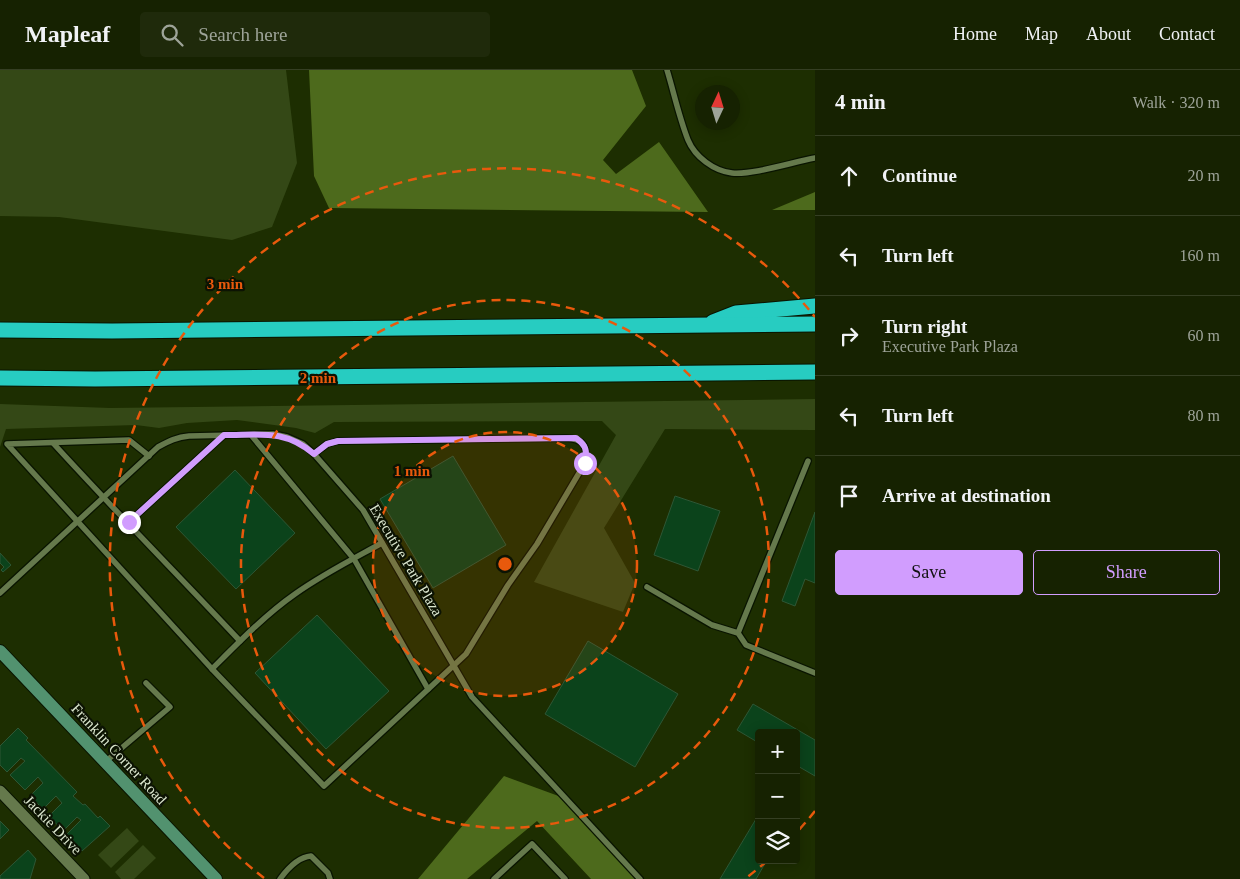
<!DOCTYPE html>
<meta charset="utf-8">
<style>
:root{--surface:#162201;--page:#1f2a0b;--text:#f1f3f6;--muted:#9ea499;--line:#353f23;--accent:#d19dfe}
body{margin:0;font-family:Georgia,serif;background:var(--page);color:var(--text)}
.controls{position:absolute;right:15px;bottom:15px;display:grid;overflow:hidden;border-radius:5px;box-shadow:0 2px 12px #0003}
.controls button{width:45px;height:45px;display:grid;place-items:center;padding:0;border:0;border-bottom:1px solid var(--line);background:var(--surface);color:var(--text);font:25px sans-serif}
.compass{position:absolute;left:695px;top:15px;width:45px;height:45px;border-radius:50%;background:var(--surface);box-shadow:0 2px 12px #0003;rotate:4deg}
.stop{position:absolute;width:15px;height:15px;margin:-11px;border:4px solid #d19dfe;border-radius:50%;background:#fff}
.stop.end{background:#d19dfe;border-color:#fff;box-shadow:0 1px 5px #0008}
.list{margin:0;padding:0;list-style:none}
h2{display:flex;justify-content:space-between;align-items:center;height:65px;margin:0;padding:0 20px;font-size:21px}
h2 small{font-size:16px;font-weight:400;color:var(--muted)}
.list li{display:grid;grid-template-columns:32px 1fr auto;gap:15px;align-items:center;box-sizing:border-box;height:80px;padding:0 20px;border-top:1px solid var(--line)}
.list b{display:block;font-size:19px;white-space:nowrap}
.list p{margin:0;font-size:16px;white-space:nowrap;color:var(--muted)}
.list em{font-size:16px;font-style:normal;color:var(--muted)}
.actions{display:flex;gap:10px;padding:15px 20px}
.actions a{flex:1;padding:11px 0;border:1px solid var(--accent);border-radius:5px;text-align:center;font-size:18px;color:var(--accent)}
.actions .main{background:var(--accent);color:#111}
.icon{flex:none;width:28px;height:28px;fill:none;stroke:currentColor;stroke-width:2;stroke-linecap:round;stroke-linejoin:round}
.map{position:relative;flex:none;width:815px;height:809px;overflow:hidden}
header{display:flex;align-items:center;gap:30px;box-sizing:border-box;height:70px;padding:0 25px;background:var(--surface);border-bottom:1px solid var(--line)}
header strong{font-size:24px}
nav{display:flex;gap:28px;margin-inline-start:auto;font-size:18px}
.search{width:350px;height:45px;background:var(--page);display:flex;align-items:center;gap:12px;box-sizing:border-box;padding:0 18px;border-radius:5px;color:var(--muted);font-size:19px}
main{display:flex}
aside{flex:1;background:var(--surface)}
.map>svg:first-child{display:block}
.green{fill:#344816}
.forest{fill:#4d6a1c}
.building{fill:#0b431b;stroke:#2e5635}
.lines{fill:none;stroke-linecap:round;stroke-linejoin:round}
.service-casing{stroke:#091400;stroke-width:8}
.minor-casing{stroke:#091400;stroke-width:13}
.secondary-casing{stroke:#091400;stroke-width:14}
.motorway-casing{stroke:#091400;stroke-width:17}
.service{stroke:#65794c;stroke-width:5.5}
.minor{stroke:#65794c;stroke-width:11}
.secondary{stroke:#52926f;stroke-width:12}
.motorway{stroke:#27ccc1;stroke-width:15}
.route{stroke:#d19dfe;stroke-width:6}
.ring{fill:none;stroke:#e8590c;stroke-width:2.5;stroke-dasharray:9 6}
.labels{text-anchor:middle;stroke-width:4.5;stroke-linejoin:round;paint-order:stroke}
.street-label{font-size:15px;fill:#dce7cf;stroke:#0c1303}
.centre{fill:#e8590c;stroke:#0c1303;stroke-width:2.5}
.ring-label{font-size:15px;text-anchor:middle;font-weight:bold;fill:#e8590c;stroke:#0c1303;stroke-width:4.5;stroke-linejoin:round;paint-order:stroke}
</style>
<header>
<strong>Mapleaf</strong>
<div class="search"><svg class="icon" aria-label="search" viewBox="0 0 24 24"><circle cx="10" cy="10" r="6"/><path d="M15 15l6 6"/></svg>Search here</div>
<nav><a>Home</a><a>Map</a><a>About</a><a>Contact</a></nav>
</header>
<main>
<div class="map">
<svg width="815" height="809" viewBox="0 0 815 809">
<rect width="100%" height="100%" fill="#1d2e01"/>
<!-- green -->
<g class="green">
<path d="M0 0H286L297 93 272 157 232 170 59 147 0 146Z"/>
<path d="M815 329V360L665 359 604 458 635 513 623 542 534 512 616 365 602 351 334 352 315 363 296 358 237 350 187 353 159 358 136 355 6 359 0 377V334L110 338Z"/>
<path d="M127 758 139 771 111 798 98 785Z"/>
<path d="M143 775 156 788 134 809H121L115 802Z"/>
</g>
<!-- forest -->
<g class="forest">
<path d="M309 0H632L646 36 603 90 616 104 659 72 708 142 329 138 314 106Z"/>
<path d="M815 122V140H772Z"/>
<path d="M504 706 564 728 636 809H591L537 751 467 809H418Z"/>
</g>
<!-- building -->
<g class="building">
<path d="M453 386 506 475 433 518 380 429Z"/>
<path d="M235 400 295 463 236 519 176 457Z"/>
<path d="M675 426 720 441 698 501 654 485Z"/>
<path d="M815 442V513L805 509 795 536 782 531Z"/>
<path d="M0 483 11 495 3 502 1 500 4 497 0 493Z"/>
<path d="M317 545 389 621 326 679 255 603Z"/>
<path d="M588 571 678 624 635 697 545 644Z"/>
<path d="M753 634 815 670V706L796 695V663H759V673L737 660Z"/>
<path d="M18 658 28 668 26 670 77 722 73 726 83 735 85 734 98 748 100 746 110 756 82 781 67 764 81 750 77 747 63 761 49 746 62 733 56 726 43 739 30 726 43 713 38 707 25 720 10 705 25 691 21 688 7 702 0 695V676Z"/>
<path d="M759 744V790H767L756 809H720Z"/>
<path d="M0 751 9 760 0 769Z"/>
<path d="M28 780 36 789 30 809H0V806Z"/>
</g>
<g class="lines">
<!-- service casing -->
<g class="service-casing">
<g id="service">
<path d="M667 0C674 23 679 47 688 70 695 87 714 101 732 103 753 105 793 92 815 88"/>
<path d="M251 365 354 489 428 619"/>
<path d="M53 373C114 440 178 505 240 571"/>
<path d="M149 386 129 370 7 374 212 599 324 716 466 584 508 515 537 474 585 393C588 376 584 369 566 368L338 371 327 374 314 384"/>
<path d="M129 452 224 365"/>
<path d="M647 517 712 555 738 563 746 575 815 603"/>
<path d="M0 523 158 377C169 371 177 367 189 366L273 364 287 367 303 374 314 384 363 440 472 627 640 809"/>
<path d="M738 563 808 391"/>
<path d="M212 599C238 573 265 545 295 524 323 504 353 489 382 473"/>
<path d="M105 692 170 637 146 613"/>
<path d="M280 809C288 798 298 787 311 786L328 803 330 809"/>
<path d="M494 809 532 774 565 809"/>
</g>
</g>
<!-- minor casing -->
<g class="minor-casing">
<path id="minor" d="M0 721 84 809"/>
</g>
<!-- secondary casing -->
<g class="secondary-casing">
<path id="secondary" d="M0 581 216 809"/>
</g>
<!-- motorway casing -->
<g class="motorway-casing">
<g id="motorway">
<path d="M713 252 736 243 815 236"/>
<path d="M0 260 112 261 815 254"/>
<path d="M0 308 95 309 815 302"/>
</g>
</g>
<!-- service -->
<use href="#service" class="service"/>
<!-- minor -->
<use href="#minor" class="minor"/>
<!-- secondary -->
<use href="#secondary" class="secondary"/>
<!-- motorway -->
<use href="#motorway" class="motorway"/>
</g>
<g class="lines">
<!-- route -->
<path class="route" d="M129 452 224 365C260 365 285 359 314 384L327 374 338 371 576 368C587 376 587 381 585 393"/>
</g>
<!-- distance rings -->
<circle cx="505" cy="494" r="132" fill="#e8590c" fill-opacity=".12"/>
<g class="ring">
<circle cx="505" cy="494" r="132"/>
<circle cx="505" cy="494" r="264"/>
<path d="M815 741A396 396 0 0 1 797 762M767 791A396 396 0 0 1 746 808M264 808A396 396 0 1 1 815 247"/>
</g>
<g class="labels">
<!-- street labels -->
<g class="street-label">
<text transform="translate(406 490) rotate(59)" y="5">Executive Park Plaza</text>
<text transform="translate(119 684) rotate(47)" y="5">Franklin Corner Road</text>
<text transform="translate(53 755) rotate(46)" y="5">Jackie Drive</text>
</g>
</g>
<circle cx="505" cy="494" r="8" class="centre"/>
<g class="ring-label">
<text x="225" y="219">3 min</text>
<text x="318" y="313">2 min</text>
<text x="412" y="406">1 min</text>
</g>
</svg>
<div class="controls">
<button>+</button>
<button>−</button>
<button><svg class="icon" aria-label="layers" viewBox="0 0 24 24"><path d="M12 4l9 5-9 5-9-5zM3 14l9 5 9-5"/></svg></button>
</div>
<svg class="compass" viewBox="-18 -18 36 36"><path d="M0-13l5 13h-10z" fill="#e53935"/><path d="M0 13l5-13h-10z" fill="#9ea499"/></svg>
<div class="stop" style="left:585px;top:393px"></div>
<div class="stop end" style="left:129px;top:452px"></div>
</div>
<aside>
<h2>4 min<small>Walk · 320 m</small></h2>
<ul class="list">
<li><svg class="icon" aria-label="ahead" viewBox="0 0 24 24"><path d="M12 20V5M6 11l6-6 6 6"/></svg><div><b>Continue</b></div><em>20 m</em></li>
<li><svg class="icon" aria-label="left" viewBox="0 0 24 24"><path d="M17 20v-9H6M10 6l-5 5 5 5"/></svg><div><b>Turn left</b></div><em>160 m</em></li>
<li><svg class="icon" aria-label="right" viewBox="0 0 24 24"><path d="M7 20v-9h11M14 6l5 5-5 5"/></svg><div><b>Turn right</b><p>Executive Park Plaza</p></div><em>60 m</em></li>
<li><svg class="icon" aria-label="left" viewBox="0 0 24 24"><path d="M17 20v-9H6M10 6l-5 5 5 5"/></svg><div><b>Turn left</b></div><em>80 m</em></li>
<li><svg class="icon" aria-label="arrive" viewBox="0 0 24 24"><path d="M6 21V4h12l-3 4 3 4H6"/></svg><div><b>Arrive at destination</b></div></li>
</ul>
<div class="actions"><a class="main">Save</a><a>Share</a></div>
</aside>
</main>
